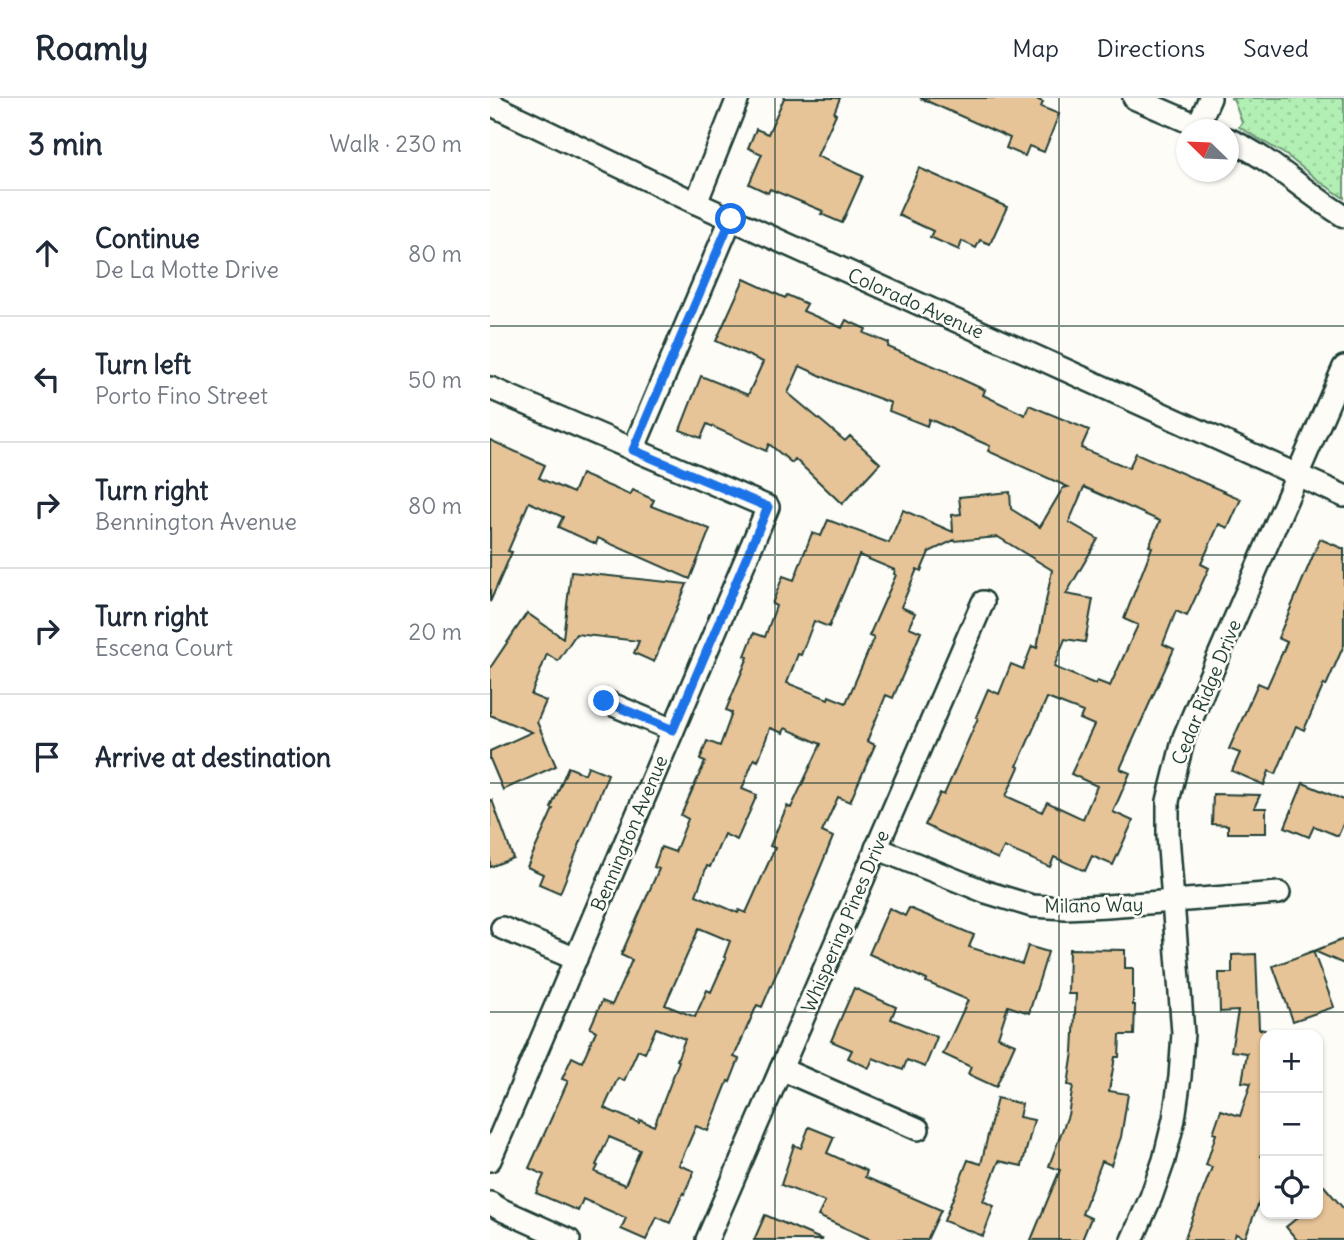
<!DOCTYPE html>
<meta charset="utf-8">
<style>
:root{--surface:#fff;--page:#f2f2f3;--text:#1f2937;--muted:#747a83;--line:#e0e1e3}
body{margin:0;font-family:Delius,sans-serif;background:var(--page);color:var(--text)}
.controls{position:absolute;right:21px;bottom:21px;display:grid;overflow:hidden;border-radius:14px;box-shadow:0 2px 5px #0004}
.controls button{width:63px;height:63px;display:grid;place-items:center;padding:0;border:0;border-bottom:2px solid var(--line);background:var(--surface);color:var(--text);font:35px sans-serif}
.compass{position:absolute;left:686px;top:21px;width:63px;height:63px;border-radius:50%;background:var(--surface);box-shadow:0 2px 5px #0004;rotate:293deg}
.stop{position:absolute;width:21px;height:21px;margin:-16px;border:5px solid #1a73e8;border-radius:50%;background:#fff}
.stop.end{background:#1a73e8;border-color:#fff;box-shadow:0 2px 7px #0008}
.list{margin:0;padding:0;list-style:none}
h2{display:flex;justify-content:space-between;align-items:center;height:91px;margin:0;padding:0 28px;font-size:30px}
h2 small{font-size:23px;font-weight:400;color:var(--muted)}
.list li{display:grid;grid-template-columns:46px 1fr auto;gap:21px;align-items:center;box-sizing:border-box;height:126px;padding:0 28px;border-top:2px solid var(--line)}
.list b{display:block;font-size:26px;white-space:nowrap}
.list p{margin:0;font-size:23px;white-space:nowrap;color:var(--muted)}
.list em{font-size:23px;font-style:normal;color:var(--muted)}
.icon{flex:none;width:38px;height:38px;fill:none;stroke:currentColor;stroke-width:2;stroke-linecap:round;stroke-linejoin:round}
.map{position:relative;flex:none;width:854px;height:1142px;overflow:hidden}
header{display:flex;align-items:center;gap:42px;box-sizing:border-box;height:98px;padding:0 35px;background:var(--surface);border-bottom:2px solid var(--line)}
header strong{font-size:33px}
nav{display:flex;gap:38px;margin-inline-start:auto;font-size:24px}
main{display:flex}
aside{flex:1;background:var(--surface)}
.map>svg:first-child{display:block}
.park{fill:url(#park-dots);stroke:#689674;stroke-width:2}
.building{fill:#e7c498;stroke:#1f3d34;stroke-width:2;fill-rule:evenodd}
.lines{fill:none;stroke-linecap:round;stroke-linejoin:round}
.minor-casing{stroke:#1f3d34;stroke-width:26}
.minor{stroke:#fdfcf7;stroke-width:21}
.route{stroke:#1a73e8;stroke-width:9}
.grid{fill:none;stroke:#1f3d34;stroke-width:2;stroke-opacity:0.55}
.labels{text-anchor:middle;stroke-width:5;stroke-linejoin:round;paint-order:stroke}
.street-label{font-size:19px;fill:#1f3d34;stroke:#fdfcf7}
</style>
<header>
<strong>Roamly</strong>
<nav><a>Map</a><a>Directions</a><a>Saved</a></nav>
</header>
<main>
<aside>
<h2>3 min<small>Walk · 230 m</small></h2>
<ul class="list">
<li><svg class="icon" aria-label="ahead" viewBox="0 0 24 24"><path d="M12 20V5M6 11l6-6 6 6"/></svg><div><b>Continue</b><p>De La Motte Drive</p></div><em>80 m</em></li>
<li><svg class="icon" aria-label="left" viewBox="0 0 24 24"><path d="M17 20v-9H6M10 6l-5 5 5 5"/></svg><div><b>Turn left</b><p>Porto Fino Street</p></div><em>50 m</em></li>
<li><svg class="icon" aria-label="right" viewBox="0 0 24 24"><path d="M7 20v-9h11M14 6l5 5-5 5"/></svg><div><b>Turn right</b><p>Bennington Avenue</p></div><em>80 m</em></li>
<li><svg class="icon" aria-label="right" viewBox="0 0 24 24"><path d="M7 20v-9h11M14 6l5 5-5 5"/></svg><div><b>Turn right</b><p>Escena Court</p></div><em>20 m</em></li>
<li><svg class="icon" aria-label="arrive" viewBox="0 0 24 24"><path d="M6 21V4h12l-3 4 3 4H6"/></svg><div><b>Arrive at destination</b></div></li>
</ul>
</aside>
<div class="map">
<svg width="854" height="1142" viewBox="0 0 854 1142">
<defs>
<pattern id="park-dots" width="8" height="8" patternUnits="userSpaceOnUse" patternTransform="scale(1.75)"><rect width="8" height="8" fill="#b2efb4"/><path d="M2 2h.1M6 6h.1" fill="none" stroke="#99ce9b" stroke-width="1.8" stroke-linecap="round"/></pattern>
</defs>
<rect width="100%" height="100%" fill="#fdfcf7"/>
<filter id="ink" filterUnits="userSpaceOnUse"><feTurbulence type="fractalNoise" baseFrequency=".0143" numOctaves="2"/><feDisplacementMap in="SourceGraphic" scale="14" xChannelSelector="R" yChannelSelector="G"/><feConvolveMatrix kernelMatrix="1 2 1 2 8 2 1 2 1" color-interpolation-filters="sRGB"/></filter>
<g filter="url(#ink)">
<!-- park -->
<path class="park" d="M740 0H854V100L829 83 796 57 749 29 752 24 743 1Z"/>
<!-- building -->
<g class="building">
<path d="M294 0H350L344 15 346 16 327 58 373 78 352 125 331 116 333 113 280 91 278 95 259 86 272 56 258 50 266 31 278 36Z"/>
<path d="M430 0H544L553 4 551 9 569 16 554 54 539 48 535 58 516 50 520 40Z"/>
<path d="M429 70 517 109 500 146 490 142 486 150 472 143 469 152 440 139 443 133 408 117Z"/>
<path d="M254 181 295 200 297 197 317 206 313 213 352 230 356 222 376 231 374 235 399 245 398 249 458 274V275L495 292 493 297 535 317 539 307 599 332 591 350 639 370 646 355 751 401 738 430 729 426 711 466 719 470 697 518 686 513 673 546 684 551 630 671 640 675 623 714 643 723 623 767 602 758 595 773 564 759 560 769 514 749 508 761 435 727 450 695 454 697 488 620 486 619 498 591 509 596 521 566 533 571 542 548 547 550 562 472 508 439 464 443V442L439 454 431 473 427 471 411 509 425 515 419 529 431 534 403 600 396 597 377 643 385 647 360 704 348 699 332 734 343 739 324 785 325 786 272 909 267 907 244 959 249 961 240 984 238 983 218 1033 206 1028 189 1067 204 1073 194 1096 193 1095 180 1125 167 1119 156 1142 131 1131 136 1120 93 1101 88 1113 46 1095 54 1077 39 1070 78 983 72 981 82 959 92 964 106 933 100 930 112 903 122 907 142 862 131 857 169 771 164 769 171 749 185 754 198 721 191 717 215 664 210 662 217 643 230 648 242 615 236 612 258 559 255 558 264 535 275 539 286 508 282 506 293 478 304 482 322 435 331 438 338 422 399 445 413 412 463 434 462 417 471 416 469 399 520 394 521 411 550 429 573 390 578 389 498 353 500 348 439 321 437 328 399 313 401 305 347 285 310 268 298 295 355 343 360 338 390 365 352 406 305 361 302 365 279 346 276 353 217 326 211 340 190 332 211 278 258 297 273 264 226 243ZM594 389 670 423 659 448 662 449 634 521 648 527 620 588 607 583 605 586 564 569 575 541 595 544 603 501 576 496 608 441 579 424ZM369 457 405 472 404 476 406 477 379 538 384 540 356 605 339 598 338 601 297 585 308 556 311 557 324 523 339 529ZM557 600 593 614 590 621 604 627 581 676 607 688 593 721 557 704 552 714 516 698 529 669 527 668ZM280 630 293 635 295 630 331 646 301 710 297 708 280 748 285 750 256 815 249 812 248 815 206 797 217 768 220 769 234 736 247 742 267 697 252 691 264 661 268 663ZM209 830 240 843 234 859 236 860 221 894 217 892 205 919 175 907ZM166 930 195 941 187 962 189 963 164 1028 150 1022 149 1025 114 1010 128 980 134 983 148 952 155 955ZM119 1039 150 1052 135 1087 105 1074 108 1068 106 1067Z"/>
<path d="M0 342 55 367 49 380 83 395 91 376 140 397 143 392 164 402 161 408 220 431 200 481 108 440 106 446 68 429 73 419 39 404 18 453 22 454 0 504Z"/>
<path d="M830 441 854 451V547L836 588 834 586 814 632 806 628 786 676 779 673 774 687 742 673 750 655 739 651 768 585 777 589 797 544 788 540Z"/>
<path d="M81 474 197 486 164 564 144 555 149 543 86 536 68 563 57 556 41 597 56 603 47 624 66 668 13 692 0 661V653L42 634 0 617V570L37 515 73 540Z"/>
<path d="M98 668 118 676 70 795 49 786 53 776 37 769 63 711 61 710 78 669 95 676Z"/>
<path d="M813 685 854 702V724L848 738 824 728 819 739 795 729Z"/>
<path d="M723 696 770 697 764 710H776V735H738V727L722 726Z"/>
<path d="M0 702H2L23 760 0 769Z"/>
<path d="M399 810 415 818 419 810 453 824 484 837 479 849 532 866 538 848 558 854 539 915 518 908 508 939 525 946 506 989 478 976 481 969 453 956 478 902 436 884 437 882 379 856Z"/>
<path d="M854 841V866L824 853Z"/>
<path d="M579 851 635 852V870H643V907H645L644 937H630L629 959H625L619 993 638 996 631 1039 621 1067 612 1063 592 1116 601 1120 592 1142H541L570 1072 559 1068 578 1017 583 988 578 987 583 954 586 896H578Z"/>
<path d="M823 853 844 909 803 923 783 868Z"/>
<path d="M766 856 769 931 775 932V1044L771 1058 775 1059V1089L755 1140 746 1136 743 1142H694L722 1069 716 1067 726 1036 723 1035 731 1012 750 1018 761 985 752 984 757 955 741 953 748 913 730 914 729 875H742V857Z"/>
<path d="M364 890 406 909 401 921 447 939 435 969 417 962 413 972 383 960 379 970 358 960 362 952 341 943Z"/>
<path d="M507 1000 532 1006 529 1019 544 1022 532 1068 509 1063 493 1103 504 1108 493 1138 454 1123 478 1062 491 1066Z"/>
<path d="M319 1029 344 1039 337 1055 377 1073 375 1079 451 1112 437 1142H382L328 1118 335 1104 291 1087 304 1047 311 1050Z"/>
<path d="M828 1081 854 1111V1142H807L796 1129 812 1116H828Z"/>
<path d="M275 1117 333 1142H264Z"/>
</g>
<g class="lines">
<!-- minor casing -->
<g class="minor-casing">
<g id="minor">
<path d="M644 0 718 32"/>
<path d="M0 6 206 105 854 398"/>
<path d="M708 27 720 0"/>
<path d="M738 41C783 61 813 94 854 118"/>
<path d="M206 105 248 0"/>
<path d="M0 290 278 409 0 1062"/>
<path d="M143 352 241 121"/>
<path d="M114 603 183 632"/>
<path d="M386 750 496 794 542 808 576 810 617 808 789 795"/>
<path d="M12 830 86 861"/>
<path d="M291 971 428 1031"/>
<path d="M0 1105 10 1111 79 1142"/>
<path d="M217 1142 493 504"/>
<path d="M642 1142 661 1099 674 1062 684 1021 690 979 693 935 678 737V703L694 639 707 608 854 269"/>
</g>
</g>
<!-- minor -->
<use href="#minor" class="minor"/>
</g>
</g>
<g class="lines" filter="url(#ink)">
<!-- route -->
<path class="route" d="M114 603 183 632 278 409 143 352 241 121"/>
</g>
<!-- grid -->
<path class="grid" d="M285 0V1142M569 0V1142M0 228H854M0 457H854M0 685H854M0 914H854"/>
<g class="labels">
<!-- street labels -->
<g class="street-label">
<text transform="translate(426 205) rotate(24)" y="7">Colorado Avenue</text>
<text transform="translate(716 594) rotate(-68)" y="7">Cedar Ridge Drive</text>
<text transform="translate(139 735) rotate(-67)" y="7">Bennington Avenue</text>
<text transform="translate(604 807) rotate(-1)" y="7">Milano Way</text>
<text transform="translate(355 823) rotate(-67)" y="7">Whispering Pines Drive</text>
</g>
</g>
</svg>
<div class="controls">
<button>+</button>
<button>−</button>
<button><svg class="icon" aria-label="locate" viewBox="0 0 24 24"><circle cx="12" cy="12" r="6"/><path d="M12 2v4M12 18v4M2 12h4M18 12h4"/></svg></button>
</div>
<svg class="compass" viewBox="-18 -18 36 36"><path d="M0-13l5 13h-10z" fill="#e53935"/><path d="M0 13l5-13h-10z" fill="#747a83"/></svg>
<div class="stop" style="left:241px;top:121px"></div>
<div class="stop end" style="left:114px;top:603px"></div>
</div>
</main>
